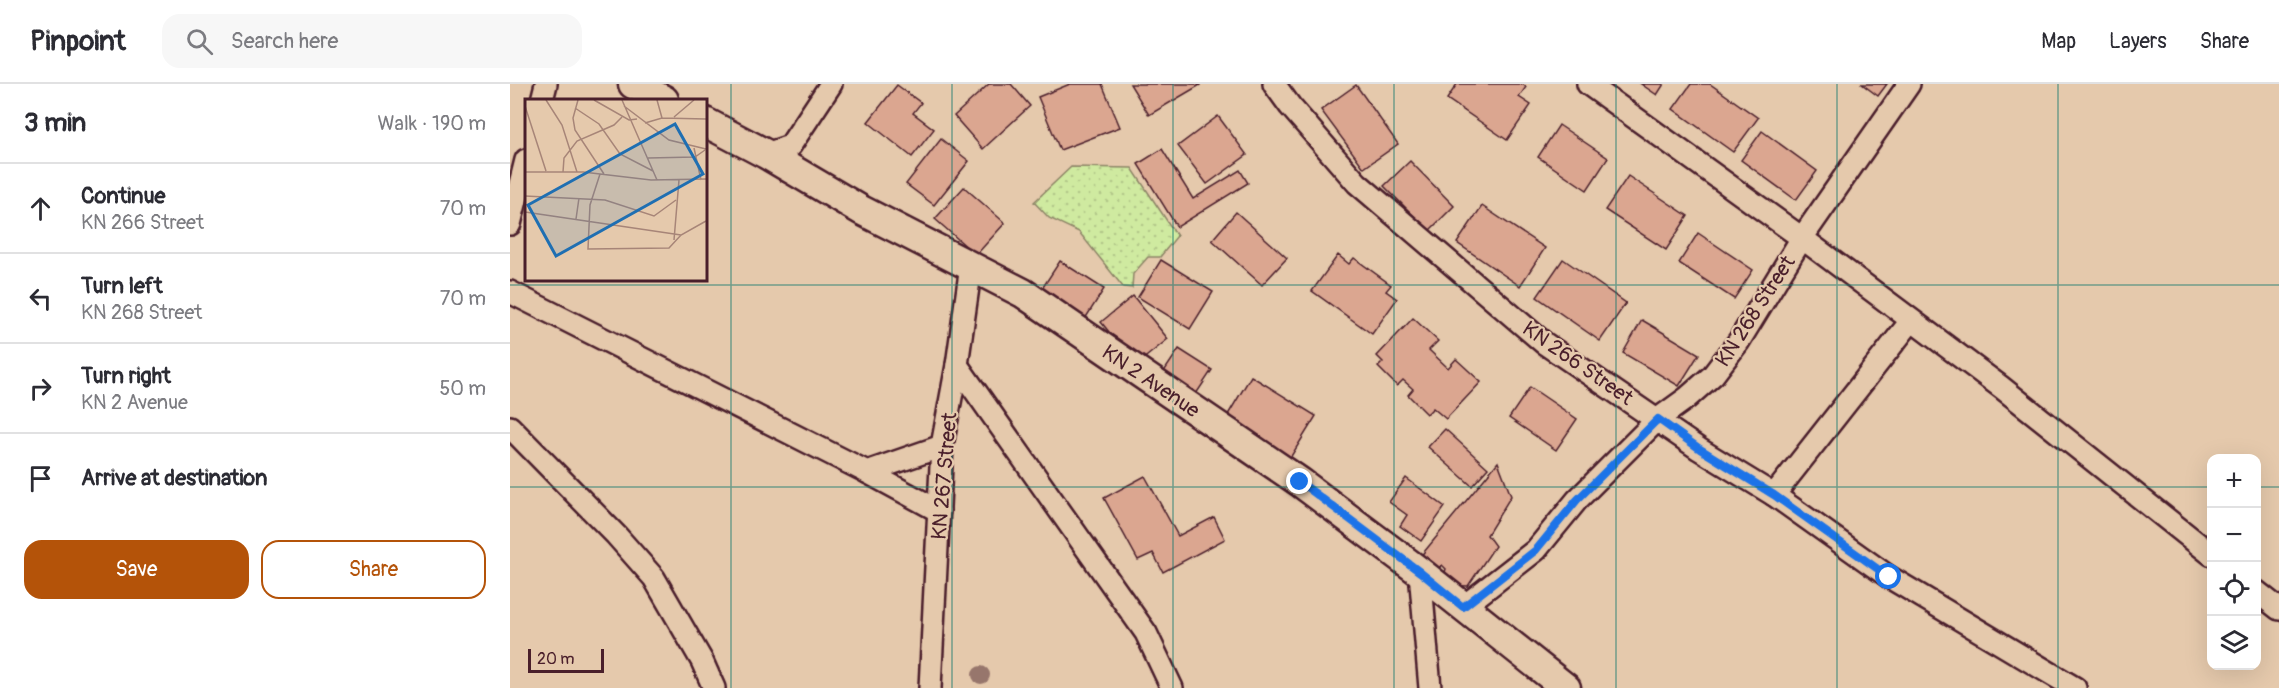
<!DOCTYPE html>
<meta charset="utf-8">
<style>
:root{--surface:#fff;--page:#f7f7f7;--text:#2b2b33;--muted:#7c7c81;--line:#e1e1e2;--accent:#b45309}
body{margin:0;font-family:Pangolin,sans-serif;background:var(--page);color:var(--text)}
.controls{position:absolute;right:18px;bottom:18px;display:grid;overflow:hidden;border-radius:12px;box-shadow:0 6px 24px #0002}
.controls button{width:54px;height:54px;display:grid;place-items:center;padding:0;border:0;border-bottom:2px solid var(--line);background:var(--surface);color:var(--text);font:30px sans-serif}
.scale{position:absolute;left:18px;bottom:15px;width:76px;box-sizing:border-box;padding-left:6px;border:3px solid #4a1f2b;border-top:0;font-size:16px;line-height:21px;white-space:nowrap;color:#4a1f2b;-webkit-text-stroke:4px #e5c9ac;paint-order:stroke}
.stop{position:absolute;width:18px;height:18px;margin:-14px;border:4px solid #1a73e8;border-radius:50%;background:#fff}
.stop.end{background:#1a73e8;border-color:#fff;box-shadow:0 2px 6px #0008}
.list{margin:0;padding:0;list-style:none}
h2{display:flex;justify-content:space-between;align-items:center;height:78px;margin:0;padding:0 24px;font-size:26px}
h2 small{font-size:20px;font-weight:400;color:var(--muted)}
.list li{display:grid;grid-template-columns:39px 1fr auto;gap:18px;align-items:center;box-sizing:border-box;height:90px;padding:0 24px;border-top:2px solid var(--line)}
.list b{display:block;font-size:22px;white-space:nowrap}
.list p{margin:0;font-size:20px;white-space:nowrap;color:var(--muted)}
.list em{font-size:20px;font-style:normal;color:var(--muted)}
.actions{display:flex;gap:12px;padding:18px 24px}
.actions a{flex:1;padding:14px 0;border:2px solid var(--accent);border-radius:18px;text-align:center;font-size:21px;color:var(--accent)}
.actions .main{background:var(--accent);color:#fff}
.icon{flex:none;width:33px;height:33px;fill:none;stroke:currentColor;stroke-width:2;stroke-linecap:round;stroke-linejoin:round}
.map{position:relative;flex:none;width:1769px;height:604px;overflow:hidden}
header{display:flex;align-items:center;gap:36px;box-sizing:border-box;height:84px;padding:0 30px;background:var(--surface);border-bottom:2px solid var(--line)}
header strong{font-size:28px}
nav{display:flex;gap:33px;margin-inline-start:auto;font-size:21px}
.search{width:420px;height:54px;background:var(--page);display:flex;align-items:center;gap:15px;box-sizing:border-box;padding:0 21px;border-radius:18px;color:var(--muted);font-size:22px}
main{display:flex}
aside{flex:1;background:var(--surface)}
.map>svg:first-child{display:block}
.green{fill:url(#green-dots);stroke:#8c8466;stroke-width:1.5}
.building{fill:#dba690;stroke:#4a1f2b;stroke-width:1.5}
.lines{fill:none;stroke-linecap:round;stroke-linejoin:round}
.street-casing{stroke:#4a1f2b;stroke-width:26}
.secondary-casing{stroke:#4a1f2b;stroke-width:33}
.street{stroke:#e5c9ac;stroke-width:21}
.secondary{stroke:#e5c9ac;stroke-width:28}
.tree{fill:#97766c}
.route{stroke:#1a73e8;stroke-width:8}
.grid{fill:none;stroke:#0f766e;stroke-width:1.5;stroke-opacity:0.55}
.labels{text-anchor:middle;stroke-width:4.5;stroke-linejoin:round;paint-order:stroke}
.street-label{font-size:21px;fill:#4a1f2b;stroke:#e5c9ac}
.inset-road{fill:none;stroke:#a78578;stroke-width:1.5}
.view{fill:#1f6fb2;fill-opacity:0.15;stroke:#1f6fb2;stroke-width:3}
.inset-edge{fill:none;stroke:#4a1f2b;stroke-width:3}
</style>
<header>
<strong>Pinpoint</strong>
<div class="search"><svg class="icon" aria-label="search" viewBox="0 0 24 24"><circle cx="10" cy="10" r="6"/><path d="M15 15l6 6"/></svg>Search here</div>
<nav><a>Map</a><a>Layers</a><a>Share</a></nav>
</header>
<main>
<aside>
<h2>3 min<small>Walk · 190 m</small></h2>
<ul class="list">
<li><svg class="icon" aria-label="ahead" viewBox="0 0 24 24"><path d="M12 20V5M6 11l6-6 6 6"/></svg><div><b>Continue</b><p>KN 266 Street</p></div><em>70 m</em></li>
<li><svg class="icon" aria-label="left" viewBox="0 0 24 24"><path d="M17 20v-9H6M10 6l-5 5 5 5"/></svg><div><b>Turn left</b><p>KN 268 Street</p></div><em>70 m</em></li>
<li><svg class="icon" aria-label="right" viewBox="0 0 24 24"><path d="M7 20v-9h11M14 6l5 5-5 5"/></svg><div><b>Turn right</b><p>KN 2 Avenue</p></div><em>50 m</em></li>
<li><svg class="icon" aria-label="arrive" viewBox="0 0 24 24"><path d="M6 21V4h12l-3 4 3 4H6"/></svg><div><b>Arrive at destination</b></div></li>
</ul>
<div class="actions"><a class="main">Save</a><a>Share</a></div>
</aside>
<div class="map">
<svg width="1769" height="604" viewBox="0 0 1769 604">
<defs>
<pattern id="green-dots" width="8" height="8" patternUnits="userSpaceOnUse" patternTransform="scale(1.5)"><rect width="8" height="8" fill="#cfeaa0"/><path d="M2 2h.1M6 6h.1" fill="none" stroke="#b3c88a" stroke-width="1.8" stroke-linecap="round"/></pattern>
</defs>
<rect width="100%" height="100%" fill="#e5c9ac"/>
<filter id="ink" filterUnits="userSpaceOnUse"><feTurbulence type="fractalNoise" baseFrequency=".0167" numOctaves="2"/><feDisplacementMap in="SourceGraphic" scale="12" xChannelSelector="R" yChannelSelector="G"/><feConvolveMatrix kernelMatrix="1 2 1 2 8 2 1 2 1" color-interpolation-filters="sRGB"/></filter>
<g filter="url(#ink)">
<!-- green -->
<path class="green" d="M561 83 622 84 667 152 650 173H638L623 190 622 204 613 203 569 148 539 134 524 118Z"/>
<!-- building -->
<g class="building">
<path d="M479 0H501L520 22 473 65 444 32Z"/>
<path d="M560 0H592L610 43 550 66 528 13Z"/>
<path d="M620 0H689L690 1 639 31Z"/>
<path d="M947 0H1012L1016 3 1009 13 1021 21 997 56 937 15Z"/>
<path d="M1131 0H1154L1147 11Z"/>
<path d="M1181 0H1200L1248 34 1223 68 1163 25Z"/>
<path d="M1352 0H1377L1368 12Z"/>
<path d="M387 1 411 19 403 29 424 45 402 73 358 38Z"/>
<path d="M846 1 888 60 854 84 811 26Z"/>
<path d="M708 32 737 71 697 100 668 62Z"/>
<path d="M1049 41 1098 74 1077 106 1028 73Z"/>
<path d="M1252 47 1307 87 1286 116 1231 76Z"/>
<path d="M431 55 459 77 424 121 396 100Z"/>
<path d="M652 65 683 115 730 86 738 99 667 143 628 80Z"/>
<path d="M900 77 944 122 919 147 874 102Z"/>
<path d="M1118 92 1178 132 1156 166 1095 126Z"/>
<path d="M454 103 495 139 466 171 425 135Z"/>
<path d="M972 122 1035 164 1010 202 947 159Z"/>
<path d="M726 128 777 174 752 201 702 156Z"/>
<path d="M1188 149 1243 186 1224 215 1169 179Z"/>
<path d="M828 171 839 180 844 174 881 201 876 207 887 215 862 250 802 207Z"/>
<path d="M1053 175 1116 219 1090 257 1027 213Z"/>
<path d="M651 176 703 208 680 245 628 213Z"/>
<path d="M550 177 594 205 575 235 531 206Z"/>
<path d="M623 212 658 255 626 281 591 238Z"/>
<path d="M903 234 928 257 919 266 938 284 946 275 971 298 936 335 923 324 917 330 898 311 903 305 893 296 887 302 868 283 873 278 867 272Z"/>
<path d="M1132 236 1189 270 1169 302 1113 269Z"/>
<path d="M669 265 702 286 678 322 645 301Z"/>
<path d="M741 292 806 332 780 374 716 334Z"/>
<path d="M1020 303 1067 335 1046 366 999 334Z"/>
<path d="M935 345 978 384 962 402 918 363Z"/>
<path d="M988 378 1001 412 977 451 985 462 958 502 931 501 936 485 932 481 920 492 905 479Z"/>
<path d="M635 392 668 452 704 433 715 455 653 488 643 469 628 476 594 414Z"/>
<path d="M896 394 935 423 911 457 890 442 897 431 879 418Z"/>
</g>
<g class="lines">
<!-- street casing -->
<g class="street-casing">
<g id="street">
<path d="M764 0 780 22 847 99 1034 259 1189 365 1264 411 1379 493 1565 604"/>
<path d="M1078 0 1292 154 1491 303 1702 471"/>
<path d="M32 16 36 0"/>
<path d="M256 70 280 62 321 0"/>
<path d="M0 140 16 76"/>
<path d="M0 208 357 388 429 427"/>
<path d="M447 281 636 549 662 604"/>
<path d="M0 343 106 451 144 494 192 577 204 604"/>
<path d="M357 388 432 362"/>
<path d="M1264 411 1401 237"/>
<path d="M910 488 920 604"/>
<path d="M1746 507 1769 525"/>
<path d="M953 523 1026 466 1067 416 1148 335 1177 314 1203 291 1229 257 1292 154 1399 0"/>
<path d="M420 604 432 362 447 281 461 182"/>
</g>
</g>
<!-- secondary casing -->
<g class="secondary-casing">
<g id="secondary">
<path d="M123 0 154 16"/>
<path d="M195 38 256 70 351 126 513 209 790 398 910 488 1056 604"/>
</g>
</g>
<!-- street -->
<use href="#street" class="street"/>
<!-- secondary -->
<use href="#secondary" class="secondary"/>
</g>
<!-- trees -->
<circle class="tree" cx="471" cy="591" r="9"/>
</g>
<g class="lines" filter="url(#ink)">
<!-- route -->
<path class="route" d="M790 398 910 488 953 523 1026 466 1067 416 1148 335 1190 365 1264 411 1379 493"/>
</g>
<!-- grid -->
<path class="grid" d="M221 0V604M442 0V604M663 0V604M884 0V604M1106 0V604M1327 0V604M1548 0V604M0 201H1769M0 403H1702M1746 403H1769"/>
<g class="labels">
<!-- street labels -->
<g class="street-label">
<text transform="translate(1245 227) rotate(-57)" y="7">KN 268 Street</text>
<text transform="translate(1068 279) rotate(35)" y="7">KN 266 Street</text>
<text transform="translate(641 297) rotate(34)" y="7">KN 2 Avenue</text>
<text transform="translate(434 392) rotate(-85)" y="7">KN 267 Street</text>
</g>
</g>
<!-- overview -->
<g transform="translate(15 15)">
<rect width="182" height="182" fill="#e5c9ac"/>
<path class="inset-road" d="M21 1 37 26 52 73M53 1 48 19 50 31 79 75M69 1 104 21 112 20M97 1 132 81M132 1 137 19M0 7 21 72M99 7 144 41 181 50M50 9 74 25 95 55 128 72M149 18 169 1M120 24 137 19 181 20M169 49 176 81M123 59 170 58 180 51M0 73H58L126 81 181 80M38 73 39 59 52 42 89 26 97 18M75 75 65 106 63 150 144 149 156 136 181 122M0 97 80 101 129 117 151 101M0 113 156 136M51 120 54 99M149 141 154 81"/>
<path class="view" d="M150 25 178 75 31 157 3 106Z"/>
<rect width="182" height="182" class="inset-edge"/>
</g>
</svg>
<div class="controls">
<button>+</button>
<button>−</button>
<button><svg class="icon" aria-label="locate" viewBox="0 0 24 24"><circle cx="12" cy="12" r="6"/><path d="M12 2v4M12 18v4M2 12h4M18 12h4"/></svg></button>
<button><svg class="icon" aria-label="layers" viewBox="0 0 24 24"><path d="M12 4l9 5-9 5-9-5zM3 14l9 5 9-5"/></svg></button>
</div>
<div class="scale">20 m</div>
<div class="stop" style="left:1379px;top:493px"></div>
<div class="stop end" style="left:790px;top:398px"></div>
</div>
</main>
